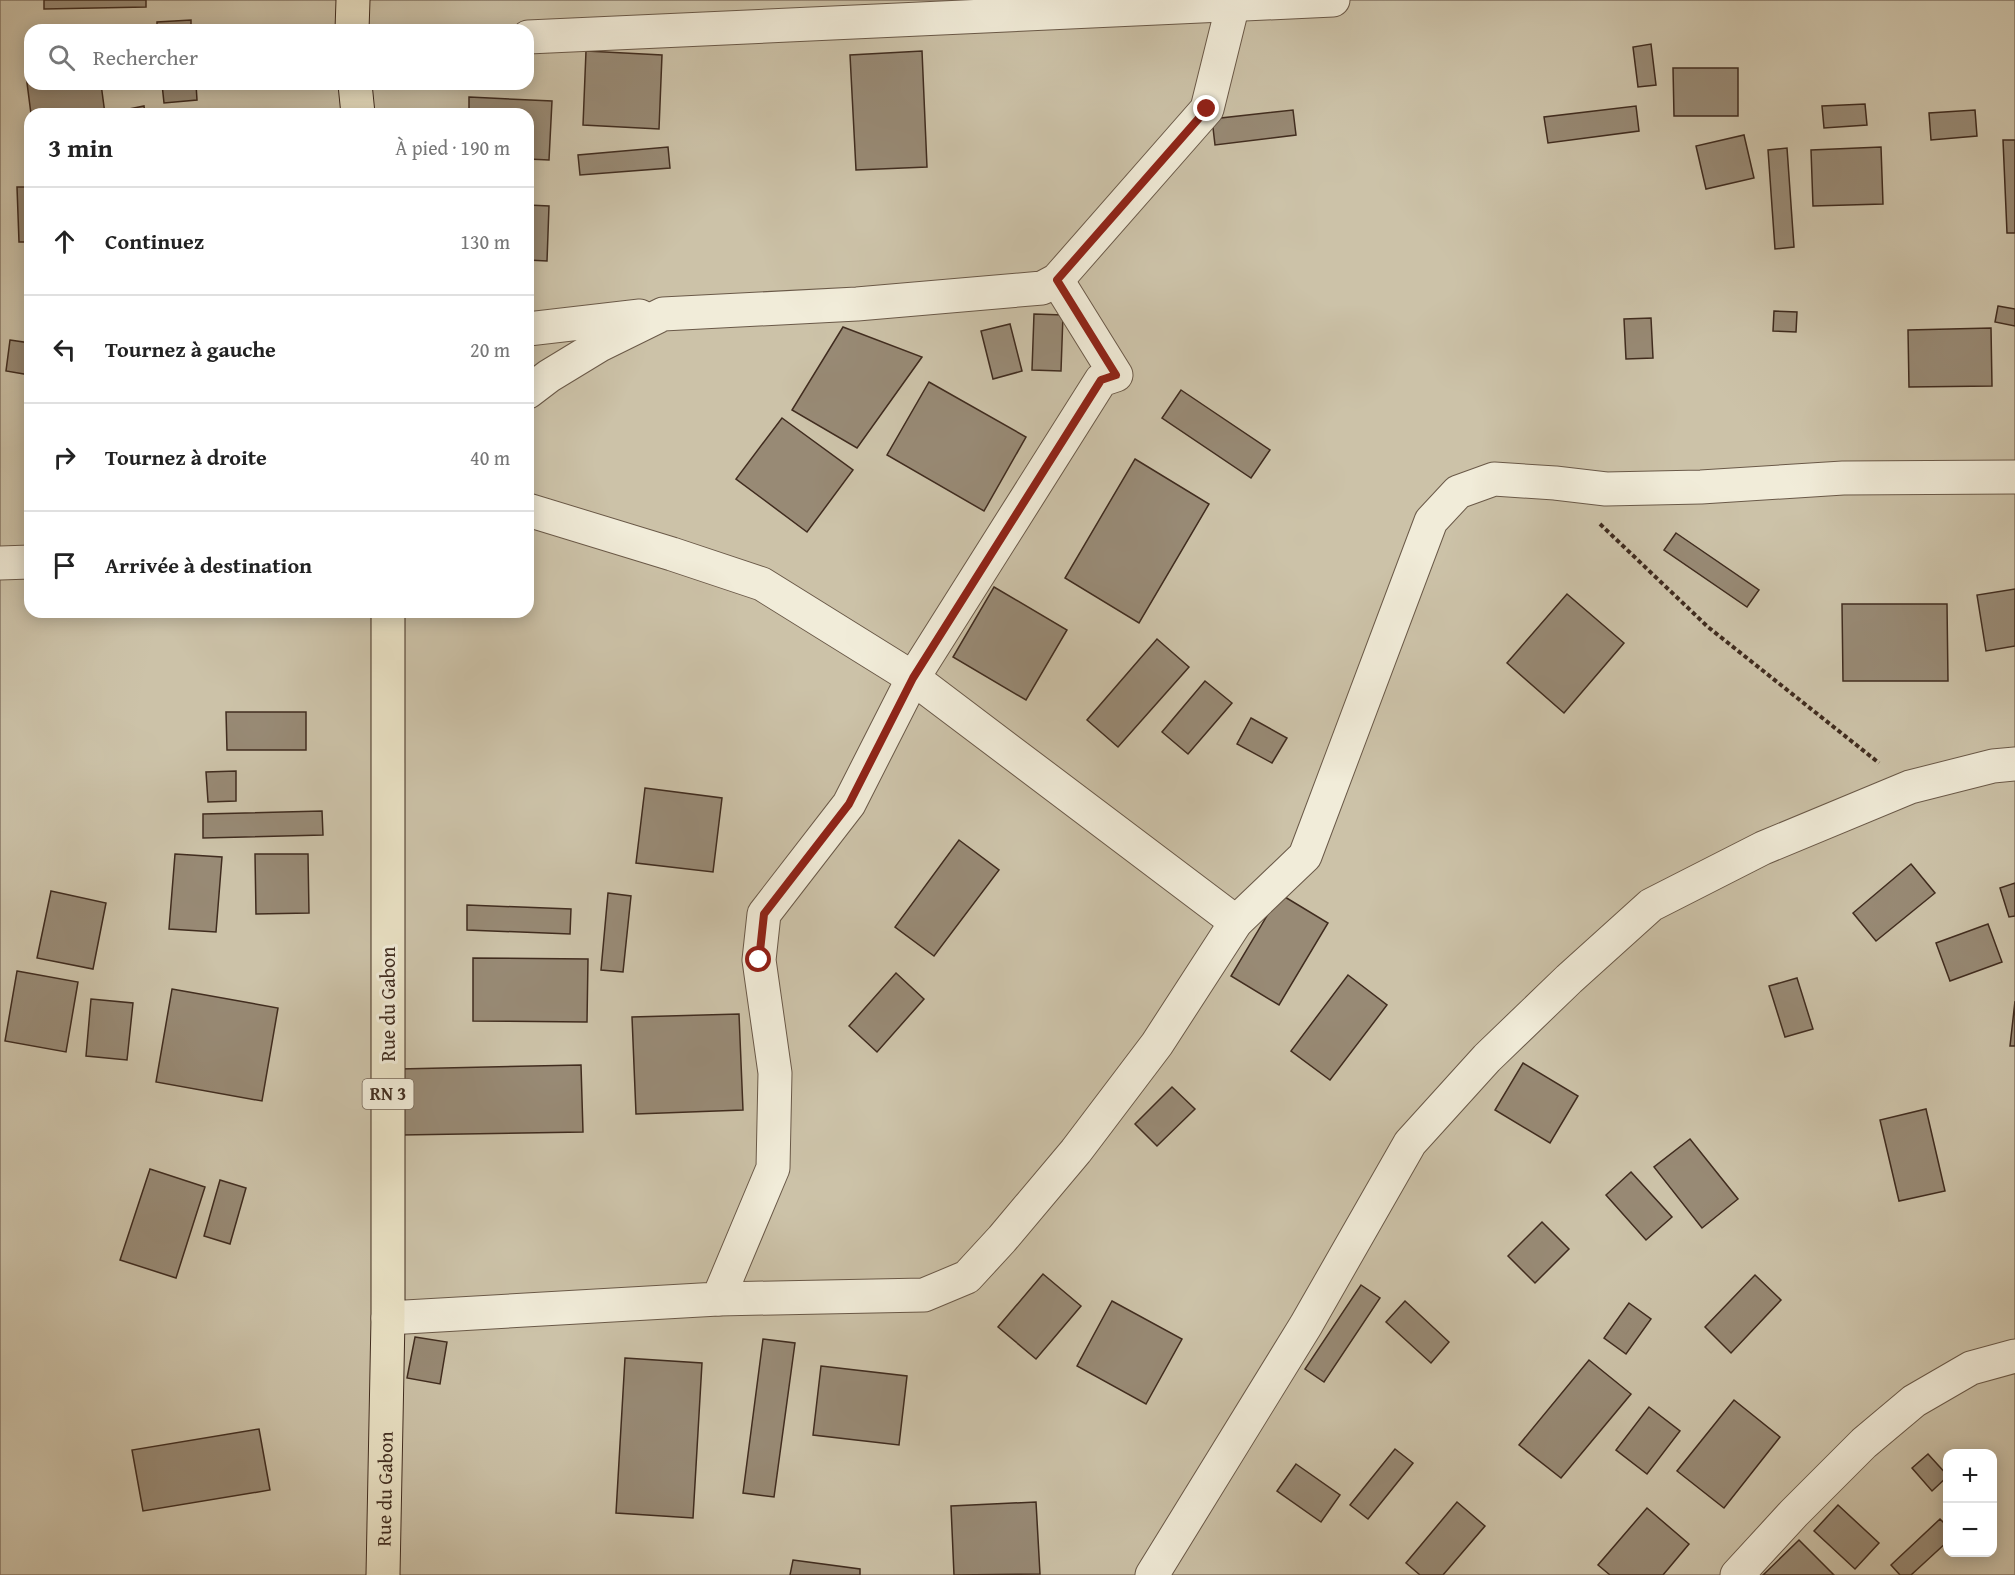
<!DOCTYPE html>
<html lang="fr">
<meta charset="utf-8">
<style>
:root{--surface:#fff;--page:#f2f2f2;--text:#222;--muted:#767676;--line:#e0e0e0}
body{margin:0;font-family:"Gentium Book Plus",serif;background:var(--page);color:var(--text)}
.controls{position:absolute;right:18px;bottom:18px;display:grid;overflow:hidden;border-radius:12px;box-shadow:0 3px 15px #0003}
.controls button{width:54px;height:54px;display:grid;place-items:center;padding:0;border:0;border-bottom:2px solid var(--line);background:var(--surface);color:var(--text);font:30px sans-serif}
.stop{position:absolute;width:18px;height:18px;margin:-14px;border:4px solid #8f2418;border-radius:50%;background:#fff}
.stop.end{background:#8f2418;border-color:#fff;box-shadow:0 2px 6px #0008}
.list{margin:0;padding:0;list-style:none}
h2{display:flex;justify-content:space-between;align-items:center;height:78px;margin:0;padding:0 24px;font-size:26px}
h2 small{font-size:20px;font-weight:400;color:var(--muted)}
.list li{display:grid;grid-template-columns:39px 1fr auto;gap:18px;align-items:center;box-sizing:border-box;height:108px;padding:0 24px;border-top:2px solid var(--line)}
.list b{display:block;font-size:22px;white-space:nowrap}
.list em{font-size:20px;font-style:normal;color:var(--muted)}
.icon{flex:none;width:33px;height:33px;fill:none;stroke:currentColor;stroke-width:2;stroke-linecap:round;stroke-linejoin:round}
.map{position:relative;flex:none;width:2015px;height:1575px;overflow:hidden}
.search{position:absolute;background:var(--surface);box-shadow:0 3px 15px #0003;left:24px;top:24px;width:510px;height:66px;display:flex;align-items:center;gap:15px;box-sizing:border-box;padding:0 21px;border-radius:18px;color:var(--muted);font-size:22px}
.panel{position:absolute;background:var(--surface);box-shadow:0 3px 15px #0003;left:24px;top:108px;width:510px;height:510px;border-radius:18px}
.map>svg:first-child{display:block}
.green{fill:#ccc2a8;stroke:#867764;stroke-width:1.5;fill-rule:evenodd}
.building{fill:#988a75;stroke:#402c1f;stroke-width:1.5}
.lines{fill:none;stroke-linecap:round;stroke-linejoin:round}
.minor-casing{stroke:#6a5948;stroke-width:35}
.highway-casing{stroke:#402c1f;stroke-width:35}
.path{stroke:#402c1f;stroke-width:4;stroke-dasharray:4.5 3;stroke-linecap:butt}
.minor{stroke:#f1ecd9;stroke-width:33}
.highway{stroke:#e9e1c4;stroke-width:33}
.route{stroke:#8f2418;stroke-width:8}
.labels{text-anchor:middle;stroke-width:6;stroke-linejoin:round;paint-order:stroke}
.shield{fill:#f1ecd9;stroke:#756657;stroke-width:1.5}
.shield-label{font-size:18px;font-weight:bold;fill:#402c1f}
.street-label{font-size:20px;fill:#402c1f;stroke:#f1ecd9}
</style>
<div class="map">
<svg width="2015" height="1575" viewBox="0 0 2015 1575">
<rect width="100%" height="100%" fill="#e9e1c4"/>
<filter id="stains"><feTurbulence type="fractalNoise" baseFrequency=".00333" numOctaves="4"/><feColorMatrix values="0 0 0 0 .2 0 0 0 0 .09 0 0 0 0 .02 0 0 0 .5 -.17"/></filter>
<radialGradient id="worn" r=".72"><stop offset=".6" stop-color="#630" stop-opacity="0"/><stop offset="1" stop-color="#630" stop-opacity=".3"/></radialGradient>
<!-- green -->
<path class="green" d="M0 0H2015V1575H0ZM30 30H528V84H30ZM30 114H528V612H30ZM1948 1454H1992V1552H1948Z"/>
<!-- building -->
<g class="building">
<path d="M44 0H146V7L44 9Z"/>
<path d="M191 20V30H157V22Z"/>
<path d="M1651 44 1656 85 1638 87 1633 47Z"/>
<path d="M586 51 662 55 659 129 583 125Z"/>
<path d="M922 51 927 167 856 170 850 55Z"/>
<path d="M1673 68H1738V116H1674Z"/>
<path d="M30 74V84H101L105 114H31L26 75Z"/>
<path d="M162 84H196L197 100 164 103Z"/>
<path d="M469 97 552 101 549 160 528 159V114H469Z"/>
<path d="M1865 104 1867 125 1824 128 1822 106Z"/>
<path d="M144 106 145 114H109V113Z"/>
<path d="M1636 106 1639 131 1548 143 1544 117Z"/>
<path d="M1293 110 1296 135 1215 145 1212 119Z"/>
<path d="M1975 110 1977 136 1931 140 1929 113Z"/>
<path d="M1744 135 1754 178 1706 189 1696 146Z"/>
<path d="M2003 140H2015V233H2007Z"/>
<path d="M668 147 670 168 580 175 578 155Z"/>
<path d="M1881 147 1883 204 1813 206 1811 150Z"/>
<path d="M1787 148 1794 247 1775 249 1768 150Z"/>
<path d="M17 187H30V242H19Z"/>
<path d="M528 205 549 206 547 261 528 260Z"/>
<path d="M1998 306 2015 309V326L1995 322Z"/>
<path d="M1774 311 1797 312 1796 332 1773 331Z"/>
<path d="M1034 314 1063 315 1061 371 1032 370Z"/>
<path d="M1651 318 1653 358 1626 359 1624 319Z"/>
<path d="M1010 324 1022 371 993 379 981 331Z"/>
<path d="M843 327 922 357 857 448 792 410Z"/>
<path d="M1991 328 1992 386 1909 387 1908 330Z"/>
<path d="M10 340 30 343V375L6 371Z"/>
<path d="M929 382 1026 437 984 511 887 455Z"/>
<path d="M1181 390 1270 450 1251 478 1162 418Z"/>
<path d="M782 418 853 470 807 532 736 479Z"/>
<path d="M1135 459 1209 504 1139 623 1065 578Z"/>
<path d="M1676 533 1759 590 1747 607 1664 550Z"/>
<path d="M994 587 1067 630 1026 700 953 657Z"/>
<path d="M2015 589V646L1986 651 1977 595Z"/>
<path d="M1567 594 1624 643 1564 713 1507 663Z"/>
<path d="M1842 604H1947L1948 681H1843Z"/>
<path d="M1157 639 1189 667 1118 747 1087 720Z"/>
<path d="M1205 681 1232 703 1188 754 1162 732Z"/>
<path d="M226 712H306V750H227Z"/>
<path d="M1251 718 1287 738 1272 763 1237 744Z"/>
<path d="M236 771V801L208 802 206 772Z"/>
<path d="M645 788 722 798 713 872 636 863Z"/>
<path d="M322 811 323 835 203 838V814Z"/>
<path d="M959 840 999 870 934 956 895 927Z"/>
<path d="M175 854 222 857 216 932 169 929Z"/>
<path d="M255 854H308L309 913 256 914Z"/>
<path d="M1911 864 1935 893 1876 941 1853 913Z"/>
<path d="M2015 883V916L2009 917 2000 888Z"/>
<path d="M51 891 106 903 93 969 37 958Z"/>
<path d="M608 893 631 896 623 972 601 970Z"/>
<path d="M1280 894 1328 923 1279 1005 1231 976Z"/>
<path d="M467 905 571 909 570 934 467 930Z"/>
<path d="M1988 924 2002 962 1950 981 1936 943Z"/>
<path d="M473 958 588 959 587 1022 473 1021Z"/>
<path d="M17 971 78 982 66 1052 5 1041Z"/>
<path d="M896 973 924 999 877 1052 849 1026Z"/>
<path d="M1348 975 1387 1005 1330 1080 1291 1051Z"/>
<path d="M1797 978 1813 1029 1785 1037 1769 986Z"/>
<path d="M172 989 278 1008 262 1101 156 1082Z"/>
<path d="M91 999 133 1003 127 1060 86 1056Z"/>
<path d="M2015 1001V1046H2010Z"/>
<path d="M739 1014 743 1110 636 1114 632 1017Z"/>
<path d="M1523 1063 1578 1096 1550 1143 1495 1110Z"/>
<path d="M581 1065 583 1132 401 1135 399 1069Z"/>
<path d="M1172 1087 1195 1109 1157 1146 1135 1124Z"/>
<path d="M1926 1109 1945 1191 1899 1201 1880 1120Z"/>
<path d="M1690 1139 1738 1199 1702 1228 1654 1167Z"/>
<path d="M150 1169 205 1187 176 1278 120 1260Z"/>
<path d="M1631 1172 1672 1217 1646 1240 1606 1195Z"/>
<path d="M220 1180 246 1188 230 1244 204 1236Z"/>
<path d="M1542 1222 1569 1249 1535 1283 1508 1256Z"/>
<path d="M1043 1274 1081 1306 1036 1359 998 1327Z"/>
<path d="M1755 1275 1781 1300 1731 1353 1705 1327Z"/>
<path d="M1361 1285 1380 1298 1324 1382 1305 1369Z"/>
<path d="M1112 1301 1182 1339 1146 1404 1077 1366Z"/>
<path d="M1405 1301 1449 1342 1431 1363 1386 1322Z"/>
<path d="M1629 1303 1651 1319 1626 1354 1604 1338Z"/>
<path d="M415 1337 447 1342 440 1384 407 1378Z"/>
<path d="M763 1339 795 1343 774 1497 743 1493Z"/>
<path d="M625 1358 702 1363 693 1518 616 1513Z"/>
<path d="M1589 1360 1631 1394 1561 1478 1519 1445Z"/>
<path d="M821 1366 907 1376 899 1445 813 1435Z"/>
<path d="M1734 1400 1780 1437 1724 1508 1677 1471Z"/>
<path d="M1649 1407 1680 1431 1647 1474 1616 1450Z"/>
<path d="M259 1429 270 1490 143 1511 132 1450Z"/>
<path d="M1395 1449 1413 1463 1368 1519 1350 1505Z"/>
<path d="M1928 1454 1948 1476 1932 1491 1912 1468Z"/>
<path d="M1296 1464 1340 1495 1321 1522 1277 1491Z"/>
<path d="M1036 1502 1040 1574 954 1575 951 1506Z"/>
<path d="M1457 1502 1485 1526 1443 1575H1420L1406 1563Z"/>
<path d="M1838 1505 1879 1543 1855 1569 1814 1531Z"/>
<path d="M1647 1508 1689 1544 1663 1575H1610L1598 1565Z"/>
<path d="M1940 1519 1948 1527V1541L1911 1575H1900L1891 1565Z"/>
<path d="M1799 1540 1834 1575H1763Z"/>
<path d="M793 1560 860 1569V1575H790Z"/>
</g>
<g class="lines">
<!-- minor casing -->
<g class="minor-casing">
<g id="minor">
<path d="M528 37 1333 0"/>
<path d="M528 329 640 316"/>
<path d="M528 392 549 376 600 345 663 314 857 304 1042 288 1057 280 1207 109 1234 0"/>
<path d="M528 510 672 554 762 584 913 678 1236 922"/>
<path d="M0 563 30 562"/>
<path d="M718 1299 924 1295 967 1277 1002 1239 1076 1151 1157 1044 1236 922 1305 856 1431 521 1458 492 1494 479 1555 483 1606 489 1701 487 1843 478 2015 477"/>
<path d="M388 1318 718 1299 773 1168 775 1073 759 960 764 914 849 804 913 678 1101 380 1116 375 1057 280"/>
<path d="M1152 1575 1306 1325 1410 1143 1487 1058 1569 979 1651 905 1763 848 1910 787 1993 766 2015 764"/>
<path d="M1737 1575 1794 1513 1864 1443 1914 1401 1971 1368 2015 1356"/>
</g>
</g>
<!-- highway casing -->
<g class="highway-casing">
<g id="highway">
<path d="M352 30 353 0"/>
<path d="M355 84 358 114"/>
<path id="s1" d="M383 1575 388 1318V612"/>
</g>
</g>
<!-- path -->
<path class="path" d="M1600 524 1708 627 1879 763"/>
<!-- minor -->
<use href="#minor" class="minor"/>
<!-- highway -->
<use href="#highway" class="highway"/>
</g>
<g class="lines">
<!-- route -->
<path class="route" d="M759 960 764 914 849 804 913 678 1101 380 1116 375 1057 280 1207 109"/>
</g>
<g class="labels">
<!-- shield labels -->
<rect class="shield" x="362.5" y="1079" width="51" height="30" rx="4.5"/>
<g class="shield-label">
<text x="388" y="1100">RN 3</text>
</g>
<!-- street labels -->
<g class="street-label">
<text transform="translate(388 1004) rotate(-90)" y="7">Rue du Gabon</text>
<text dy="7" stroke="none"><textPath href="#s1" startOffset="86">Rue du Gabon</textPath></text>
</g>
</g>
<rect width="100%" height="100%" filter="url(#stains)"/>
<rect width="100%" height="100%" fill="url(#worn)"/>
</svg>
<div class="controls">
<button>+</button>
<button>−</button>
</div>
<div class="stop" style="left:759px;top:960px"></div>
<div class="stop end" style="left:1207px;top:109px"></div>
<div class="search"><svg class="icon" aria-label="search" viewBox="0 0 24 24"><circle cx="10" cy="10" r="6"/><path d="M15 15l6 6"/></svg>Rechercher</div>
<section class="panel">
<h2>3 min<small>À pied · 190 m</small></h2>
<ul class="list">
<li><svg class="icon" aria-label="ahead" viewBox="0 0 24 24"><path d="M12 20V5M6 11l6-6 6 6"/></svg><div><b>Continuez</b></div><em>130 m</em></li>
<li><svg class="icon" aria-label="left" viewBox="0 0 24 24"><path d="M17 20v-9H6M10 6l-5 5 5 5"/></svg><div><b>Tournez à gauche</b></div><em>20 m</em></li>
<li><svg class="icon" aria-label="right" viewBox="0 0 24 24"><path d="M7 20v-9h11M14 6l5 5-5 5"/></svg><div><b>Tournez à droite</b></div><em>40 m</em></li>
<li><svg class="icon" aria-label="arrive" viewBox="0 0 24 24"><path d="M6 21V4h12l-3 4 3 4H6"/></svg><div><b>Arrivée à destination</b></div></li>
</ul>
</section>
</div>
